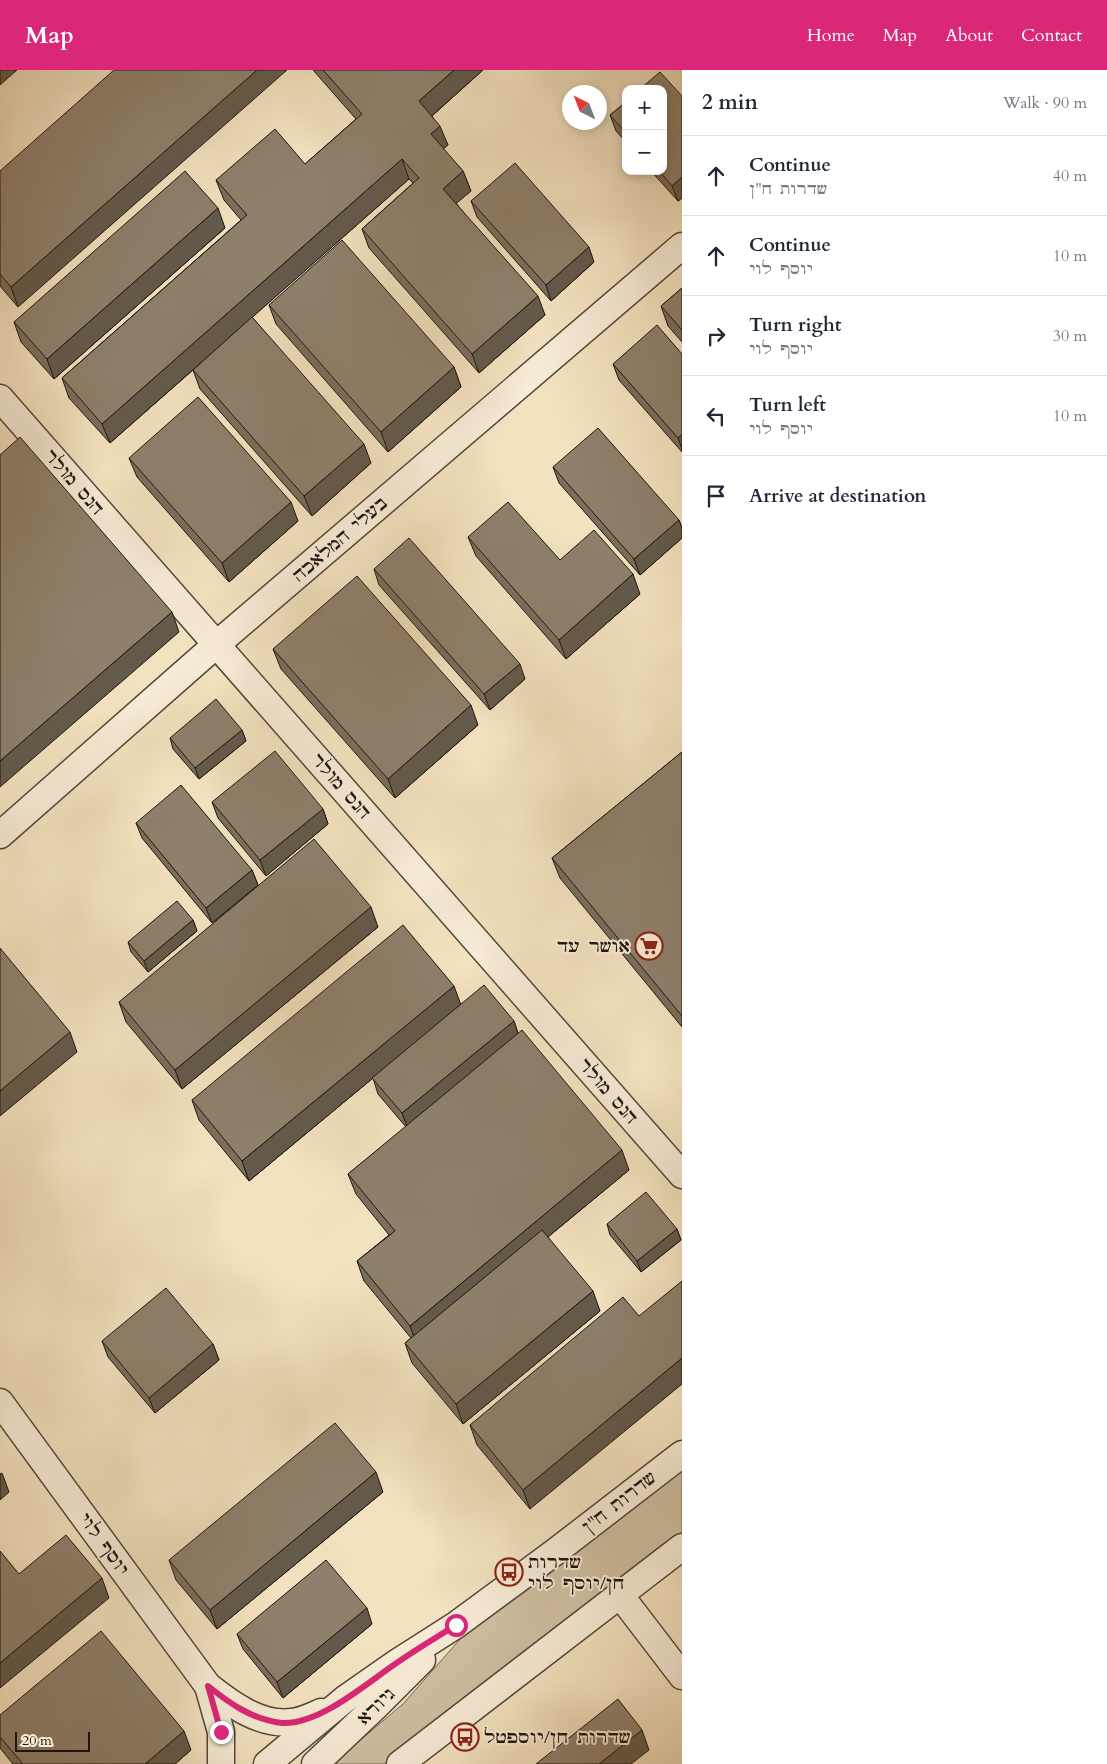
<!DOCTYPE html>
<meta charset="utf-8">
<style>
:root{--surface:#fff;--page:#f6f6f7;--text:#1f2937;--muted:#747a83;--line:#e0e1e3;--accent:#db2777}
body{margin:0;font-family:Cardo,"Frank Ruhl Libre",serif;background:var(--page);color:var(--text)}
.controls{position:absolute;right:15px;top:15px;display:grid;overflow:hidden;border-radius:10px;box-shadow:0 2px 8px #0003}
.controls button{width:45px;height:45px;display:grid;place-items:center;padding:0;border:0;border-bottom:1px solid var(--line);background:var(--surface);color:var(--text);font:25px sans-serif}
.compass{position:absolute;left:562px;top:15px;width:45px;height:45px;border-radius:50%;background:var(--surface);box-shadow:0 2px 8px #0003;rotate:318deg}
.scale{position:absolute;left:15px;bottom:12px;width:75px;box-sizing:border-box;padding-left:5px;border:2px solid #20150f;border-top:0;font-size:14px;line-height:18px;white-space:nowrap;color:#20150f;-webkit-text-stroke:4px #f7ecd6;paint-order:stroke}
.stop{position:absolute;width:15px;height:15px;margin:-11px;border:4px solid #db2777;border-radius:50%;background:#fff}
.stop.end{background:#db2777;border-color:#fff;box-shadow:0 1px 5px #0008}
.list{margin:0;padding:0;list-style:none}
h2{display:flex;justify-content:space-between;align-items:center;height:65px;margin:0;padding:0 20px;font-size:21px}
h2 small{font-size:16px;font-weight:400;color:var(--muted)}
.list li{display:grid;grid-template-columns:32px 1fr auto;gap:15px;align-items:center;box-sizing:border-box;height:80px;padding:0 20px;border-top:1px solid var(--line)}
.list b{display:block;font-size:19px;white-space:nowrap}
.list p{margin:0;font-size:16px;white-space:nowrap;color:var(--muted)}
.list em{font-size:16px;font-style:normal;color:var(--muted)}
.icon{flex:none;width:28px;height:28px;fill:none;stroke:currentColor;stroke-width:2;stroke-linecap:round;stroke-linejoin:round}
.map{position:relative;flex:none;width:682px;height:1694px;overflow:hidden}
header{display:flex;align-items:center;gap:30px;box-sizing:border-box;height:70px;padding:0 25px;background:var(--accent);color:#fff}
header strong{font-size:24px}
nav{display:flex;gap:28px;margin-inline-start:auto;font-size:18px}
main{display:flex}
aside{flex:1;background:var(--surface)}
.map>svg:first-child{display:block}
.green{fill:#cfbfa2;stroke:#786a58}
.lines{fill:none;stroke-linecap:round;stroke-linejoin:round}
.minor-casing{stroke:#55483b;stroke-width:29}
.minor{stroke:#f7ecd6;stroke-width:26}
.wall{fill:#7a6e5c;stroke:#20150f}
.shaded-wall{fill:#635a4b;stroke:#20150f}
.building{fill:#8e806b;stroke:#20150f}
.route{stroke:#db2777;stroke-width:6}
.labels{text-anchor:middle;stroke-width:4;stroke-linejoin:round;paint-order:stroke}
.street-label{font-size:18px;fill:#20150f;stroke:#f7ecd6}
.poi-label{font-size:18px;fill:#20150f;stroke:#f7ecd6;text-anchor:start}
</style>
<header>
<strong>Map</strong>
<nav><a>Home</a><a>Map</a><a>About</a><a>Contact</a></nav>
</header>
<main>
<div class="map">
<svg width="682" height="1694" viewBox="0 0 682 1694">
<rect width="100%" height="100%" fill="#f3e2c0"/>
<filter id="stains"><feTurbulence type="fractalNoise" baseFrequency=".004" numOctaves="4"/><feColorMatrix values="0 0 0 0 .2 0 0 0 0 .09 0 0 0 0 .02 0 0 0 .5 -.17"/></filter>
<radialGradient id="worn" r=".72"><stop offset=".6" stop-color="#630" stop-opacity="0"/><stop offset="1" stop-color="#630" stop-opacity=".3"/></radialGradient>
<!-- green -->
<path class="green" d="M682 1394V1467L385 1694H332L403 1634 476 1551Z"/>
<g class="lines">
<!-- minor casing -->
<g class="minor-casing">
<g id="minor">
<path d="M0 328 682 1105"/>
<path d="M0 765 217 574 682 176"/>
<path d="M0 1332 208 1616C231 1634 260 1656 292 1652 302 1651 312 1646 321 1642"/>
<path d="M620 1525 682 1606"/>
<path d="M208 1616 221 1662V1694"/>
<path d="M267 1694 345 1629 398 1592 456 1555 555 1482 682 1384"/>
<path d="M315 1694 375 1637 422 1590"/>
<path d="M400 1694 682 1477"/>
</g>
</g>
<!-- minor -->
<use href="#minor" class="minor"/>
</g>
<!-- wall -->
<g class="wall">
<path d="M313 0H483L432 46 448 75 443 79 463 101 471 121 456 133 545 245 479 303 369 178 362 159 413 113 409 109 252 247 371 393 312 446 200 319 193 300 110 373 69 328 62 308 241 150 224 130 216 110 305 94 356 49Z"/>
<path d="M682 26V128L678 131 651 101H663Z"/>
<path d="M626 32V72L616 61 610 45Z"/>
<path d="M0 101 18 237 0 216Z"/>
<path d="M471 131 594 192 551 231 477 147Z"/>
<path d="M225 158 54 309 21 272 14 252Z"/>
<path d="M682 218V272L668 256 661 236Z"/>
<path d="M269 235 454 297 461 317 388 382 276 254Z"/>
<path d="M682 284V382L619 310 613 294Z"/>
<path d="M129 388 298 451 229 512 137 407Z"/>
<path d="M553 397 679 450 682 458V468L640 505 559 413Z"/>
<path d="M468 467 560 490 640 524 566 589 476 486Z"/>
<path d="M374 499 525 609 490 640 379 515Z"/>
<path d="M273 579 478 655 395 728 281 599Z"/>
<path d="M242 660 246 671 199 709 173 679 170 668Z"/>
<path d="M682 682V957L560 808 552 788Z"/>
<path d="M212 732 323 739 328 754 266 806 218 748Z"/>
<path d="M136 753 252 800 258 815 212 853 142 768Z"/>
<path d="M193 850 197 861 148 902 131 882 128 872Z"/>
<path d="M378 857 182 1019 126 952 119 932Z"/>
<path d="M461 935 514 951 518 963 629 1100 548 1167 600 1241 463 1354 412 1293 405 1273 411 1268 364 1211 357 1191 389 1165 356 1124 348 1104 406 1057 378 1024 373 1008 249 1111 199 1050 192 1030Z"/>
<path d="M607 1154 677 1159 681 1170 641 1202 610 1165Z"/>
<path d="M639 1246 530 1439 477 1375 470 1355Z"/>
<path d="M102 1271 213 1274 219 1290 155 1343 108 1287Z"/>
<path d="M383 1422 217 1559 176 1510 169 1490Z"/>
<path d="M372 1554 283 1628 243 1579 237 1564Z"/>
<path d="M0 1645 191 1680 175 1694H13L0 1678Z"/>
</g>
<!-- shaded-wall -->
<g class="shaded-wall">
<path d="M0 0H17L0 15Z"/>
<path d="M257 0H287L18 237 11 217Z"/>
<path d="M454 0H483L426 51 419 31Z"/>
<path d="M440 56 448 75 438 83 431 64Z"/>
<path d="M402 89 409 109 110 373 102 354Z"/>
<path d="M463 101 471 121 451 138 443 119Z"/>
<path d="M682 107V128L678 131 672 116Z"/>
<path d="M218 138 225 158 54 309 47 289Z"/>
<path d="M589 177 594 192 551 231 546 215Z"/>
<path d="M538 226 545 245 479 303 472 284Z"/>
<path d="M454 297 461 317 388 382 381 362Z"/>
<path d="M682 364V379L678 368Z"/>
<path d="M364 374 371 393 312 446 304 426Z"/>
<path d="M291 432 298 451 229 512 222 493Z"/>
<path d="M679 450 682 458V468L640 505 634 489Z"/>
<path d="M633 504 640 524 566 589 559 570Z"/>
<path d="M172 542 179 562 0 717V691Z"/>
<path d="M520 594 525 609 490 640 484 624Z"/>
<path d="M471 635 478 655 395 728 388 709Z"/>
<path d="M242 660 246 671 199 709 195 698Z"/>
<path d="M323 739 328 754 266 806 260 790Z"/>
<path d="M252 800 258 815 212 853 206 838Z"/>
<path d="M371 837 378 857 182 1019 175 1000Z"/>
<path d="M193 850 197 861 148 902 144 891Z"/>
<path d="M454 916 461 935 249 1111 242 1091Z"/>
<path d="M514 951 519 967 408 1059 402 1043Z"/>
<path d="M70 962 77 982 0 1046V1021Z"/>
<path d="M622 1080 629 1100 417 1275 410 1256Z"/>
<path d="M677 1159 681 1170 641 1202 637 1191Z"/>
<path d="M593 1221 600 1241 463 1354 456 1334Z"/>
<path d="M213 1274 219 1290 155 1343 149 1328Z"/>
<path d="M682 1288V1314L530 1439 523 1420Z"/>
<path d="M376 1402 383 1422 217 1559 210 1540Z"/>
<path d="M2 1403 9 1422 0 1430V1404Z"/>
<path d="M102 1508 109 1528 0 1618V1593Z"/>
<path d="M367 1538 372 1554 283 1628 277 1612Z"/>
<path d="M642 1660 649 1680 631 1694H599Z"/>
<path d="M184 1661 191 1680 175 1694H145Z"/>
</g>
<!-- building -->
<g class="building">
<path d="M114 0H257L11 217 0 204V101Z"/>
<path d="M323 0H454L419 31 440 56 431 64 463 101 443 119 538 226 472 284 362 159 419 108 402 89 102 354 62 308 247 145 216 110 275 59 305 94 362 44Z"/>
<path d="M660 2 682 26V107L672 116 659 101H663V19H640Z"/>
<path d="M626 32V63L610 45Z"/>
<path d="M515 93 589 177 546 215 471 131Z"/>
<path d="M185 101 218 138 47 289 14 252Z"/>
<path d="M342 170 454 297 381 362 269 235Z"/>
<path d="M682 218V260L661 236Z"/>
<path d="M252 247 364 374 304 426 193 300Z"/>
<path d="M657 255 682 284V364L678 368 613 294Z"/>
<path d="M198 327 291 432 222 493 129 388Z"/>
<path d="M598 358 679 450 634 489 553 397Z"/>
<path d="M20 367 172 542 0 691V385Z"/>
<path d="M508 432 560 490 594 460 633 504 559 570 468 467Z"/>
<path d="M409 468 520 594 484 624 374 499Z"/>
<path d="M357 506 471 635 388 709 273 579Z"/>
<path d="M216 629 242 660 195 698 170 668Z"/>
<path d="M275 681 323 739 260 790 212 732Z"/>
<path d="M682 682V946L552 788Z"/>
<path d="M181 715 252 800 206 838 136 753Z"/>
<path d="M314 769 371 837 175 1000 119 932Z"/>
<path d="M177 831 193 850 144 891 128 872Z"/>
<path d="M403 855 454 916 242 1091 192 1030Z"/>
<path d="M0 878 70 962 0 1021Z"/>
<path d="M484 915 514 951 402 1043 372 1008Z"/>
<path d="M522 960 622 1080 410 1256 357 1191 395 1161 348 1104Z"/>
<path d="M646 1122 677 1159 637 1191 607 1154Z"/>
<path d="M542 1160 593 1221 456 1334 405 1273Z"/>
<path d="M682 1211V1288L523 1420 470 1355 623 1227 639 1246Z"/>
<path d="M166 1218 213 1274 149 1328 102 1271Z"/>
<path d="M335 1353 376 1402 210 1540 169 1490Z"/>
<path d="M66 1465 102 1508 0 1593V1481L19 1504Z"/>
<path d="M326 1490 367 1538 277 1612 237 1564Z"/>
<path d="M101 1561 184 1661 145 1694H23L0 1667V1645Z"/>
<path d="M618 1629 642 1660 599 1694H536Z"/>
</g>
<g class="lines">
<!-- route -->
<path class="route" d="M221 1662 208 1616C229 1633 253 1650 282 1653 320 1655 368 1612 398 1592 417 1579 437 1567 456 1555"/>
</g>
<!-- icons -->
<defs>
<g id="supermarket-ring" transform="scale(1.4375)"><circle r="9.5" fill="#f7ecd6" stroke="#8f2418" stroke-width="1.5"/><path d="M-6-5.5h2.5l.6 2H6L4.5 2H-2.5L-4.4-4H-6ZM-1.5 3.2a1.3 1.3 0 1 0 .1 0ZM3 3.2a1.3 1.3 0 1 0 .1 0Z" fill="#8f2418"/></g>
<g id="bus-ring" transform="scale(1.4375)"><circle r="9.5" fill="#f7ecd6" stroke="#8f2418" stroke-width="1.5"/><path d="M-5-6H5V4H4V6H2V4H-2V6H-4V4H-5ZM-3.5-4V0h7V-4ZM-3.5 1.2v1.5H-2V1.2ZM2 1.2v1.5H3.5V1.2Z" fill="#8f2418"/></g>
</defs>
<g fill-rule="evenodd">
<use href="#supermarket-ring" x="649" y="876"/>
<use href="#bus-ring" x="509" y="1502"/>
<use href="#bus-ring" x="465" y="1667"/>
</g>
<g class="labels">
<!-- street labels -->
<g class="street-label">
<text transform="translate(74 412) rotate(49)" y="6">הנס מולר</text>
<text transform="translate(340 469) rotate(-41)" y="6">בעלי המלאכה</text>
<text transform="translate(341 716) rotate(49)" y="6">הנס מולר</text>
<text transform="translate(608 1021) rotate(49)" y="6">הנס מולר</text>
<text transform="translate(619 1432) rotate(-38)" y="6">שדרות ח"ן</text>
<text transform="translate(104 1474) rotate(54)" y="6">יוסף לוי</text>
<text transform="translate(376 1636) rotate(-44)" y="6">גיורא</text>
</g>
<!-- poi labels -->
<g class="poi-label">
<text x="630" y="882" text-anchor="end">אושר עד</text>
<text x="528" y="1498">שדרות<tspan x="528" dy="21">חן/יוסף לוי</tspan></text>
<text x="484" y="1673">שדרות חן/יוספטל</text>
</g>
</g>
<rect width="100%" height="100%" filter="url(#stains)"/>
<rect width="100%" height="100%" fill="url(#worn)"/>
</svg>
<div class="controls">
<button>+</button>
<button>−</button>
</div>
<svg class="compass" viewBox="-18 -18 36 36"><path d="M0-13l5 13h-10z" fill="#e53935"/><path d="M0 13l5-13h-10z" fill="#747a83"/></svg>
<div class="scale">20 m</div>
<div class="stop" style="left:456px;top:1555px"></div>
<div class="stop end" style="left:221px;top:1662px"></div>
</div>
<aside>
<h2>2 min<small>Walk · 90 m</small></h2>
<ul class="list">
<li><svg class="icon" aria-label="ahead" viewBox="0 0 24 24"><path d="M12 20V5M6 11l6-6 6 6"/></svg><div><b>Continue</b><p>שדרות ח&quot;ן</p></div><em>40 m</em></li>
<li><svg class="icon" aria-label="ahead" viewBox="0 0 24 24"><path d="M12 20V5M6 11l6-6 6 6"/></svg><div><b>Continue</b><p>יוסף לוי</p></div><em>10 m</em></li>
<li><svg class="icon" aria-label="right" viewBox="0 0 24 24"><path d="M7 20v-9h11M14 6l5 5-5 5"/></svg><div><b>Turn right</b><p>יוסף לוי</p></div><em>30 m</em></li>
<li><svg class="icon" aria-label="left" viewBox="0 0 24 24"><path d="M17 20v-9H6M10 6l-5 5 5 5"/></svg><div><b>Turn left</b><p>יוסף לוי</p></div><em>10 m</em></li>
<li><svg class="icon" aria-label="arrive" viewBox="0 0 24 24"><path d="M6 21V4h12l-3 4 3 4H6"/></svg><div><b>Arrive at destination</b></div></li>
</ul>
</aside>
</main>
